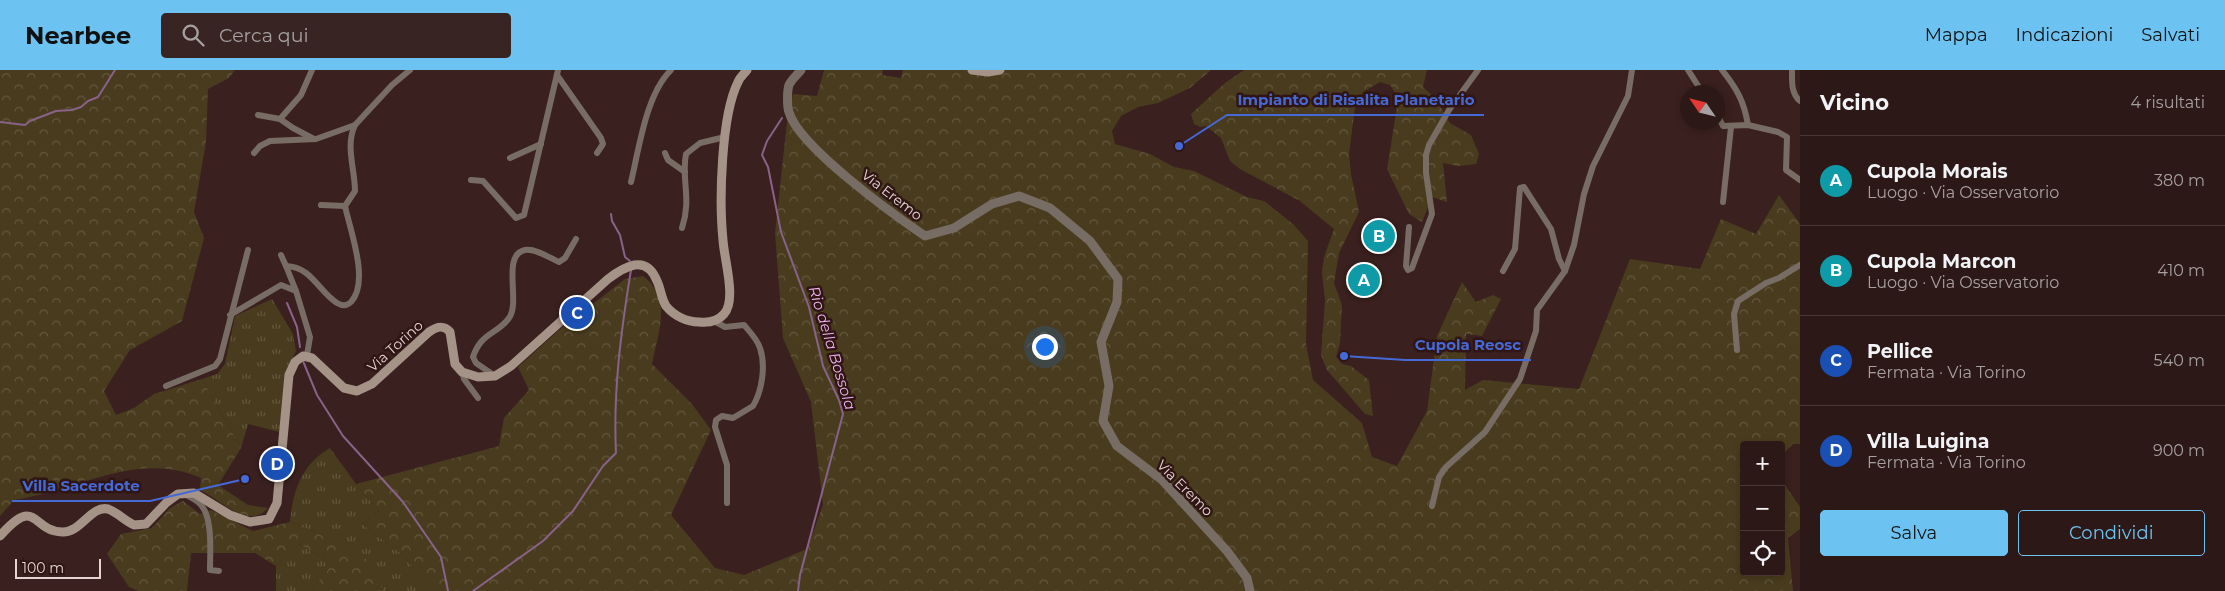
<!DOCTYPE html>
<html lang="it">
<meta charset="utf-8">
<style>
:root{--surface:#2c1816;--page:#382523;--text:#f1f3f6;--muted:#a6a0a1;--line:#483735;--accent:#6cc3f2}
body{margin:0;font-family:Montserrat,sans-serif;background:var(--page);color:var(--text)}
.controls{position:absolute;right:15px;bottom:15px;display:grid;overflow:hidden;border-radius:5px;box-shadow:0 2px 8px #0003}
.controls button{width:45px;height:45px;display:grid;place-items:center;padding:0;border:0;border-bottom:1px solid var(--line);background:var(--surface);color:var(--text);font:25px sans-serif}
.compass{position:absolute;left:1680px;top:15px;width:45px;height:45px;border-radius:50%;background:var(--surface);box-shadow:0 2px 8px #0003;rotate:305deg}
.scale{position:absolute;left:15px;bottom:12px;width:86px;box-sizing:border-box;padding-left:5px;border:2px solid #e7d4d2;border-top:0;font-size:14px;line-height:18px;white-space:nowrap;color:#e7d4d2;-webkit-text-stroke:4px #2f1614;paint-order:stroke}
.you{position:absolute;left:1044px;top:276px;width:18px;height:18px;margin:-12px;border:4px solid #fff;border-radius:50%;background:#1a73e8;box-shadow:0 0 0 8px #1a73e833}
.badge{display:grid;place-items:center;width:32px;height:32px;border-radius:50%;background:var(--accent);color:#fff;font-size:16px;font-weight:700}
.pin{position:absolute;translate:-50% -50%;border:2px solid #fff;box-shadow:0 1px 5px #0006}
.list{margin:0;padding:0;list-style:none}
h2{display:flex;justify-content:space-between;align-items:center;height:65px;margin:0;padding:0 20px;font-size:21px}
h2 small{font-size:16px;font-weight:400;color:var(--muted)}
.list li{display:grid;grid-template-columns:32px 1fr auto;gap:15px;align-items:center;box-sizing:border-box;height:90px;padding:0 20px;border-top:1px solid var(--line)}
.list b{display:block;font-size:19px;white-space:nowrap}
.list p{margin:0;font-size:16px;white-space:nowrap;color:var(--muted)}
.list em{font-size:16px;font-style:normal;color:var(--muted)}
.actions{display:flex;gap:10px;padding:15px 20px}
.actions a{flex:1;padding:11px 0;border:1px solid var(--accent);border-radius:5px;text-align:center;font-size:18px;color:var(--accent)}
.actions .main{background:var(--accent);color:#111}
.icon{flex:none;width:28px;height:28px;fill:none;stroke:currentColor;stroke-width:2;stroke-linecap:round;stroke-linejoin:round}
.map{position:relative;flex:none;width:1800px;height:521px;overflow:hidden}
header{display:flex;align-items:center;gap:30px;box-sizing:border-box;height:70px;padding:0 25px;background:var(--accent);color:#111}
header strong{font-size:24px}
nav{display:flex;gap:28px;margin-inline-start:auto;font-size:18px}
.search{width:350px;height:45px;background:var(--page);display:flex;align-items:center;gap:12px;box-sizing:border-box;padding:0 18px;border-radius:5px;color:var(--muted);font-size:19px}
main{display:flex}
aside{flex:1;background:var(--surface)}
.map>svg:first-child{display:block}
.grass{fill:url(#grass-tufts)}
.forest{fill:url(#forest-crowns)}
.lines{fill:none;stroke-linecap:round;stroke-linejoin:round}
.stream{stroke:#886289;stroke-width:2}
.minor{stroke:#786d65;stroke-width:6}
.tertiary{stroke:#786d65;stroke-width:9}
.secondary{stroke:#a59387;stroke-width:9}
.labels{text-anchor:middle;stroke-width:5;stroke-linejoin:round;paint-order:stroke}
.street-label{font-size:14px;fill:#e7d4d2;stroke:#2f1614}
.water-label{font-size:15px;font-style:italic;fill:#edb2ef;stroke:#2f1614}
.leader{fill:none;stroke:#4569d7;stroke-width:2}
.callout-dot{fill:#4569d7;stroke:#2f1614;stroke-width:2}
.callout-label{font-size:15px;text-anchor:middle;font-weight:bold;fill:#4569d7;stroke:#2f1614;stroke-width:5;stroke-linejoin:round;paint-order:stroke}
</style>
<header>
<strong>Nearbee</strong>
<div class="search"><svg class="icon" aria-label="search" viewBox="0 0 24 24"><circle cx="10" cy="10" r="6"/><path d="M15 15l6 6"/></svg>Cerca qui</div>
<nav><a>Mappa</a><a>Indicazioni</a><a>Salvati</a></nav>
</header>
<main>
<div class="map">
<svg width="1800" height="521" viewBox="0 0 1800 521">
<defs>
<pattern id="grass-tufts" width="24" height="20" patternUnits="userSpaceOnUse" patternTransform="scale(1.25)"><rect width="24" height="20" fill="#493c1e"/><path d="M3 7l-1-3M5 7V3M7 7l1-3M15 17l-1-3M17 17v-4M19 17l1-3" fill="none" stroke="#63573e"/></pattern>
<pattern id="forest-crowns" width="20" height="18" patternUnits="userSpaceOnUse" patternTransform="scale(1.25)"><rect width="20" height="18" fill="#493c1e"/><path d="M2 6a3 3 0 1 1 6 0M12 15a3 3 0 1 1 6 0" fill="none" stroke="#63573e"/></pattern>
</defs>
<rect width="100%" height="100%" fill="#3a201e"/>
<!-- grass -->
<g class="grass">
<path d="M272 229 293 264 296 281 287 299 279 362 248 354 241 378 202 309 217 304 225 294 235 246Z"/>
<path d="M330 378 356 414 379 441 362 454 402 484 433 521H383L368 491 337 471 290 452C293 421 301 395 330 378Z"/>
<path d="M299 474 323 489 330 497 311 521H276V496Z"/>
</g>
<!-- forest -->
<g class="forest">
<path d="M0 0H235L229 8 208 19 206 72 194 142 204 168 182 251 130 280 104 321 116 345 134 338 154 324 202 309 241 378 218 415 248 435 268 438C248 461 220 429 200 420L201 408C136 380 78 421 14 430L0 446Z"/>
<path d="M824 0H883L882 5 901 8 903 0H1211L1190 18 1158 33 1138 37 1121 46 1112 61 1115 74 1150 84 1174 97 1194 101 1247 127 1264 131 1293 154 1308 171 1306 274 1313 310 1362 353 1372 387 1397 396 1427 341 1437 266 1462 212 1476 232 1493 225 1501 229 1482 266 1466 264 1465 320 1483 310 1579 319 1630 189 1700 199 1721 149 1756 164 1779 125 1800 154V374H1793L1781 386V375H1744V502H1781V409L1800 437V459L1788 468 1793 521H433L402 484 362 454 379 441 356 414 499 376 504 348 529 320 518 297 559 260 625 209 643 206C673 228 658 263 652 294L692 334 711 360 671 445 715 498 744 505 807 479 823 435 811 332 783 268 775 163 787 52 793 24 817 26Z"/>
<path d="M1244 0H1427L1423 17 1436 29 1450 53 1471 65 1479 84 1476 94 1458 96 1443 93 1447 132 1432 127 1422 152 1409 144 1387 99 1397 37 1396 24 1390 15 1380 12 1363 22 1355 37 1349 84 1351 104 1359 142 1339 183 1334 213 1342 235 1340 273 1336 287 1342 294 1351 296 1369 310 1373 346 1365 344 1327 300 1321 285 1325 230 1322 203 1324 187 1334 159 1300 131 1240 99 1230 91 1221 68 1206 56 1200 57 1194 54 1191 44 1225 13Z"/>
<path d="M183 431 200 444 211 440 253 461 290 452 337 471 369 491 383 521H311L330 497 323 489 299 474 276 496 255 483H191L187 521H138L129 517 107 484 121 464 152 458 170 438Z"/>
</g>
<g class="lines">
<!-- stream -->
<g class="stream">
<path d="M782 48 767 71 762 85 768 97 781 162 809 237 823 296 839 330 843 344 800 505 798 521"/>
<path d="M0 52 25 55 30 51 56 41 72 40 81 37 88 31 98 27 115 0"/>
<path d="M611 144 612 151 620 165 625 187 630 191"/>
<path d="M287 233 297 257 300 277"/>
<path d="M303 291 317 325 343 366 403 432 441 487 448 521"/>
<path d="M473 521 543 471 573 441 603 396 616 383C613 321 621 261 631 200"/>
</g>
<!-- minor -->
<g class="minor">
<path d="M312 0 301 25 280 49 293 58 314 69"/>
<path d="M1688 0 1702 22"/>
<path d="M1722 0C1737 19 1744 31 1748 55"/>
<path d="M1792 0C1792 11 1791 24 1800 31"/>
<path d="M557 5 601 68 603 74 597 83"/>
<path d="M258 45 280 49"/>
<path d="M1718 46 1723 56 1748 55 1778 62 1787 67 1786 100 1800 110"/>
<path d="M254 83 260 76 270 71 316 69 355 55 392 15 410 0"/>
<path d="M665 83 668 90 685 102"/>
<path d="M510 88 541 74"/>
<path d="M471 110 483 111 516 148 524 145 558 0"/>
<path d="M631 112C639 79 646 24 671 0"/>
<path d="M1723 132 1731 57"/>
<path d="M321 135 345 136 355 121C355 99 345 76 355 55"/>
<path d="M1409 157 1406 196 1408 200 1412 198 1432 144 1426 103V85L1429 75 1449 40 1478 0"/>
<path d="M682 158C692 128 681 111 686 84L700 73 725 67"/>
<path d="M281 185 286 196"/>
<path d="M1503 201 1515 179 1520 118 1524 117 1551 159 1559 189 1565 201"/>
<path d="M296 221 286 196C312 197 318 221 337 233 342 236 347 236 351 232 370 212 350 160 345 136"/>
<path d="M230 245 281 215 296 221 310 267 307 285"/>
<path d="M714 251 725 257 744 255C750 262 757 269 760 278 766 296 762 321 753 336L733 348 722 346 716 350 715 357 727 395V433"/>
<path d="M1737 280 1734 244 1738 231 1766 213 1779 208 1800 195"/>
<path d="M462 302 464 309 478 328"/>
<path d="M495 306 476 293 473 287C481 262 498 264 509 248 521 232 501 185 525 180 535 178 550 188 559 192L565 188 576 169"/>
<path d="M166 316 215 296 220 289 248 180"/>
<path d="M184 424C190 427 197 430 201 435 213 448 210 483 210 500L219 501"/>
<path d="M1432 436 1439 407 1446 397 1485 362 1520 309 1536 261 1537 240 1565 201 1574 175 1584 124 1593 96 1628 26 1632 0"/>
</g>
<!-- tertiary -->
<path class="tertiary" d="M801 0C798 4 791 10 789 15 787 21 787 37 789 42 798 76 894 145 925 166L954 158 992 134 1019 126 1050 138 1090 171 1118 209 1117 232 1101 272 1109 316 1103 351 1117 376 1162 410 1227 481 1247 508 1250 521"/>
<!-- secondary -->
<g class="secondary">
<path d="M972 0 988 2 1000 0"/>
<path d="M0 466C37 424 31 461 62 462 81 463 91 435 108 439 117 442 125 451 134 455L146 454 167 432 178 424 194 423 230 445 250 452 269 449 277 433 289 305 295 292 303 286 312 288 344 318 357 321 372 314 429 262C436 257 443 254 450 262L455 294 462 302 478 307 495 306 511 296 608 209C624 197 646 183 657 211 661 219 661 228 666 236 674 246 687 252 699 252 708 253 718 251 724 244 737 230 724 189 723 170 719 131 721 46 738 12 740 7 744 4 747 0"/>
</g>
</g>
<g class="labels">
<!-- street labels -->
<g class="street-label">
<text transform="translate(892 125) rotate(38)" y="5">Via Eremo</text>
<text transform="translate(395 276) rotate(-42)" y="5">Via Torino</text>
<text transform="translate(1185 418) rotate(45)" y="5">Via Eremo</text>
</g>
<!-- water labels -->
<g class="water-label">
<text transform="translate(832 278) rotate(73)" y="5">Rio della Bossola</text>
</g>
</g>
<!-- callouts -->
<path class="leader" d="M1179 76L1227 45H1484M1344 286L1405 290H1531M245 409L150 431H12"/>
<g class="callout-dot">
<circle cx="1179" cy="76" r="5"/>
<circle cx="1344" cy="286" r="5"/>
<circle cx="245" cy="409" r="5"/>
</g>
<g class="callout-label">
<text x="1356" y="35">Impianto di Risalita Planetario</text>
<text x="1468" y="280">Cupola Reosc</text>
<text x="81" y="421">Villa Sacerdote</text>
</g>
</svg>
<div class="controls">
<button>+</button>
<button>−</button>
<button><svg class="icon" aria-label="locate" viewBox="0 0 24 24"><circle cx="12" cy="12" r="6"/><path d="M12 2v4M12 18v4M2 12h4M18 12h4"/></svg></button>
</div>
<svg class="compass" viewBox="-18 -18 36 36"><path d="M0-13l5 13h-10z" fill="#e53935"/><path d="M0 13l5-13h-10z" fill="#a6a0a1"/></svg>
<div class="scale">100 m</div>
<div class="you"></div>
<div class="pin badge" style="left:1364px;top:210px;background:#0f9aa8">A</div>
<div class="pin badge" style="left:1379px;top:166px;background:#0f9aa8">B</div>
<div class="pin badge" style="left:577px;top:243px;background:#1a4fb4">C</div>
<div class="pin badge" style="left:277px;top:394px;background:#1a4fb4">D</div>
</div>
<aside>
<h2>Vicino<small>4 risultati</small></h2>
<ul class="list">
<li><span class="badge" style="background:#0f9aa8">A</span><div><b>Cupola Morais</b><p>Luogo · Via Osservatorio</p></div><em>380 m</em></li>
<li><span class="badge" style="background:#0f9aa8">B</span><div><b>Cupola Marcon</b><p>Luogo · Via Osservatorio</p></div><em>410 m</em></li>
<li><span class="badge" style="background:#1a4fb4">C</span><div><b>Pellice</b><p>Fermata · Via Torino</p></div><em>540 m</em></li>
<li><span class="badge" style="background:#1a4fb4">D</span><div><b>Villa Luigina</b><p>Fermata · Via Torino</p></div><em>900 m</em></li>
</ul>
<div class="actions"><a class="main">Salva</a><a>Condividi</a></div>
</aside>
</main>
